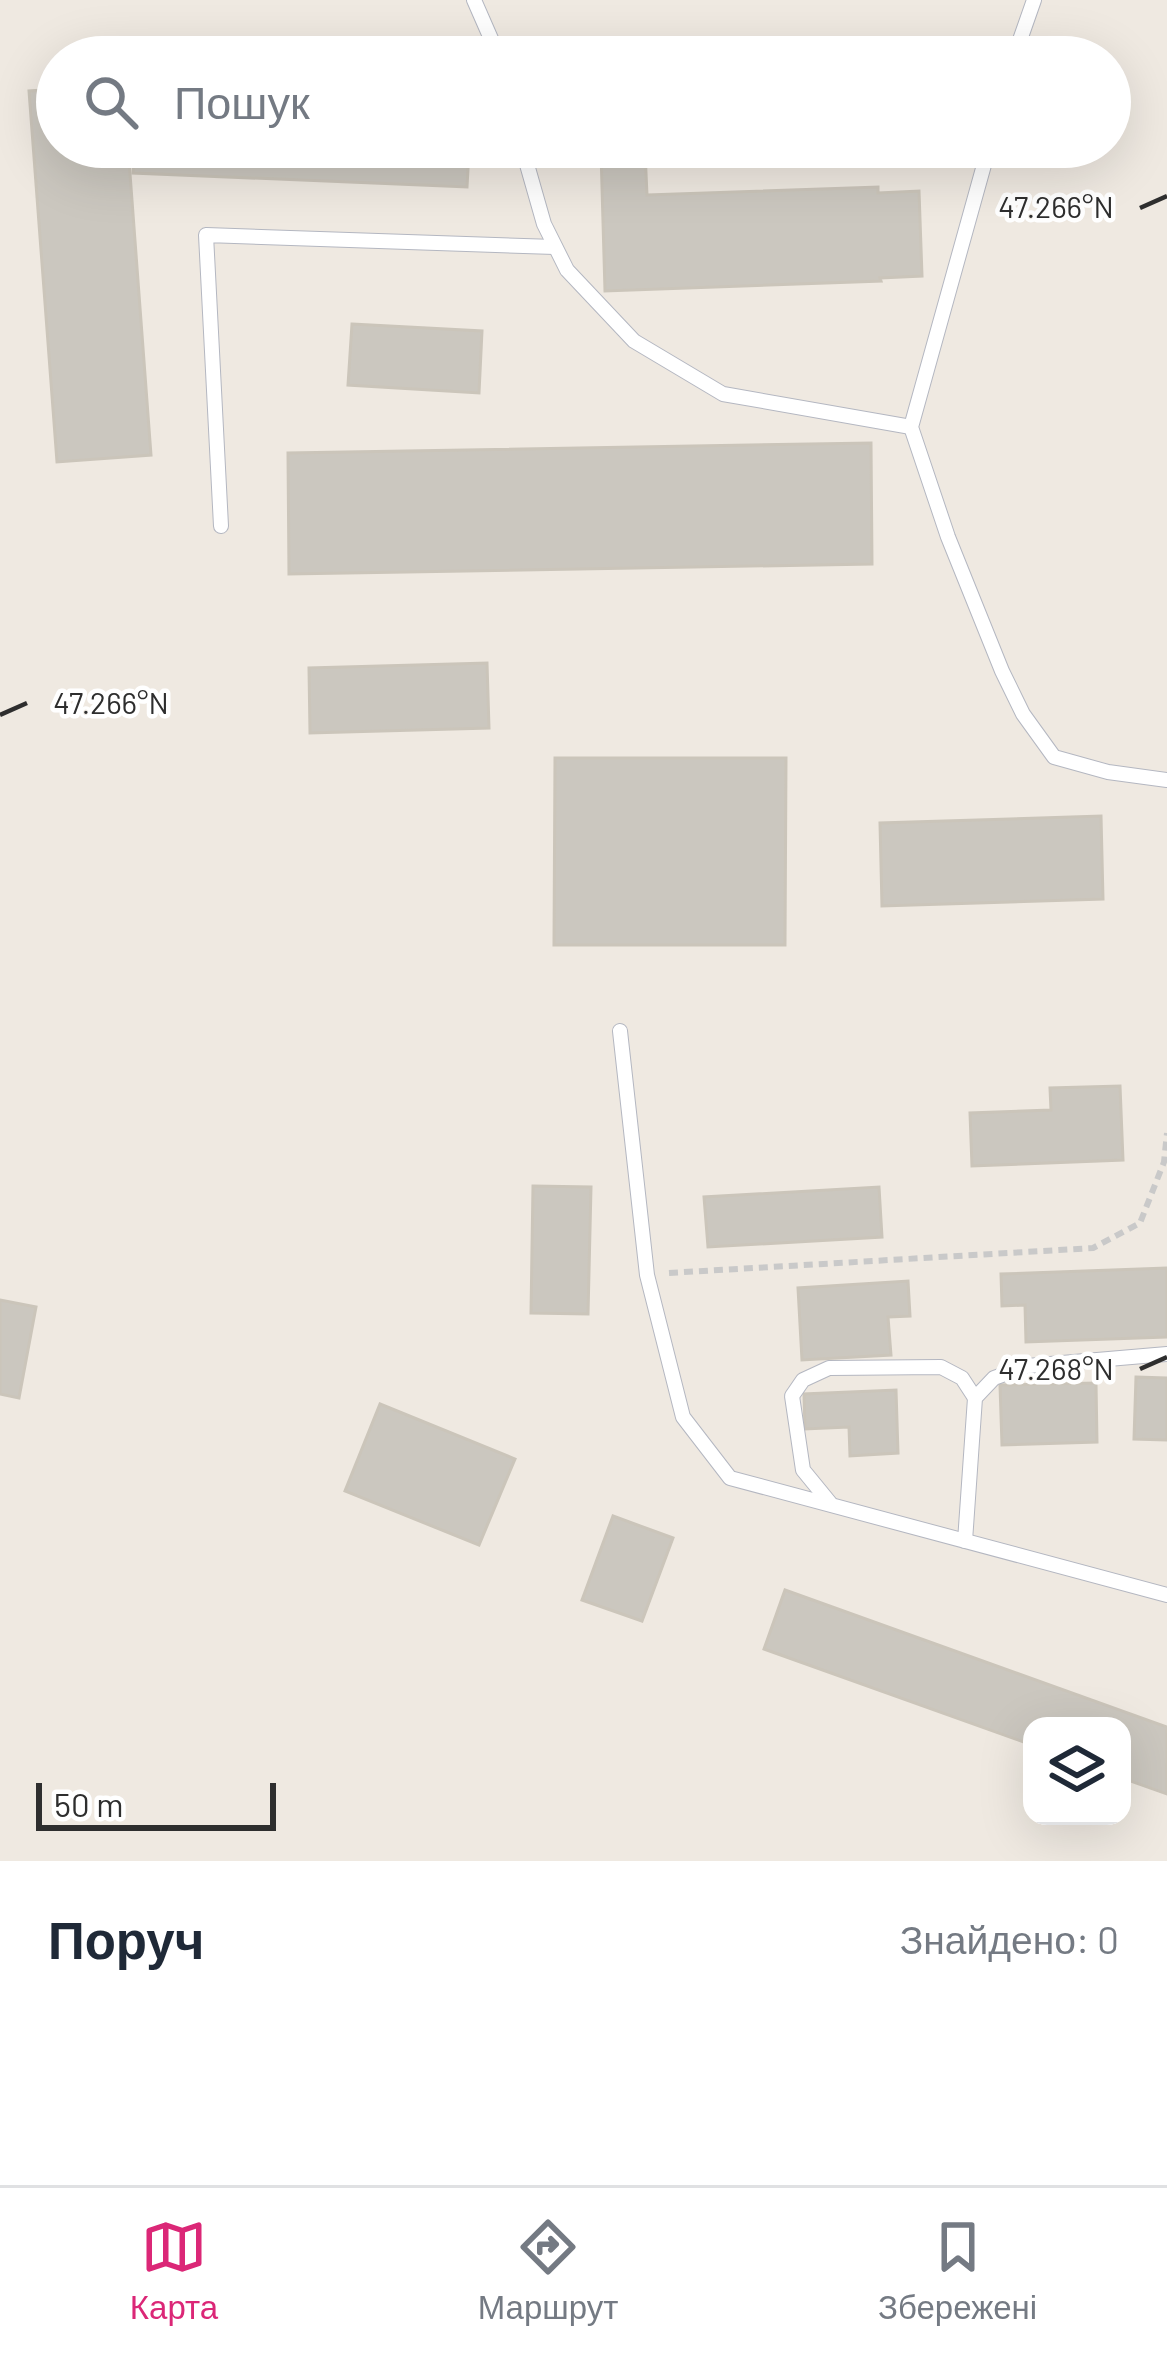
<!DOCTYPE html>
<html lang="uk">
<meta charset="utf-8">
<style>
:root{--surface:#fff;--page:#f2f2f3;--text:#1f2937;--muted:#747a83;--line:#e0e1e3;--accent:#db2777}
body{margin:0;font-family:Barlow,sans-serif;background:var(--page);color:var(--text)}
.controls{position:absolute;right:36px;bottom:36px;display:grid;overflow:hidden;border-radius:24px;box-shadow:0 12px 48px #0002}
.controls button{width:108px;height:108px;display:grid;place-items:center;padding:0;border:0;border-bottom:3px solid var(--line);background:var(--surface);color:var(--text);font:60px sans-serif}
.scale{position:absolute;left:36px;bottom:30px;width:240px;box-sizing:border-box;padding-left:12px;border:6px solid #2e2e2e;border-top:0;font-size:33px;line-height:42px;white-space:nowrap;color:#2e2e2e;-webkit-text-stroke:9px #fff;paint-order:stroke}
.list{margin:0;padding:0;list-style:none}
h2{display:flex;justify-content:space-between;align-items:center;height:156px;margin:0;padding:0 48px;font-size:51px}
h2 small{font-size:39px;font-weight:400;color:var(--muted)}
.icon{flex:none;width:66px;height:66px;fill:none;stroke:currentColor;stroke-width:2;stroke-linecap:round;stroke-linejoin:round}
.map{position:relative;flex:none;width:1167px;height:1861px;overflow:hidden}
.search{position:absolute;background:var(--surface);box-shadow:0 12px 48px #0002;left:36px;right:36px;top:36px;height:132px;display:flex;align-items:center;gap:30px;box-sizing:border-box;padding:0 42px;border-radius:66px;color:var(--muted);font-size:45px}
.sheet{height:324px;background:var(--surface)}
nav{display:flex;justify-content:space-around;align-items:center;box-sizing:border-box;height:168px;border-top:3px solid var(--line);background:var(--surface);font-size:33px;color:var(--muted)}
nav a{display:grid;justify-items:center;gap:6px}
nav .on{color:var(--accent)}
.map>svg:first-child{display:block}
.building{fill:#cbc7bf;stroke:#cbc5ba;stroke-width:3}
.lines{fill:none;stroke-linecap:round;stroke-linejoin:round}
.lane-casing{stroke:#b4b7c1;stroke-width:16}
.path{stroke:#c9c9c9;stroke-width:6;stroke-dasharray:9 6;stroke-linecap:butt}
.lane{stroke:#fff;stroke-width:14}
.ticks{fill:none;stroke:#2e2e2e;stroke-width:4.5}
.ticks-label{font-size:30px;text-anchor:middle;fill:#2e2e2e;stroke:#fff;stroke-width:9;stroke-linejoin:round;paint-order:stroke}
</style>
<div class="map">
<svg width="1167" height="1861" viewBox="0 0 1167 1861">
<rect width="100%" height="100%" fill="#efe9e1"/>
<!-- building -->
<g class="building">
<path d="M57 89V147H128L151 455 57 462 29 91Z"/>
<path d="M135 147H364L469 151 467 187 133 173Z"/>
<path d="M645 151 647 195 878 187V193L919 191 922 276 880 278 881 281 605 291 601 152Z"/>
<path d="M352 324 482 331 479 393 348 385Z"/>
<path d="M871 443 872 564 289 574 288 453Z"/>
<path d="M487 663 489 728 310 733 309 668Z"/>
<path d="M555 758H786L785 945H554Z"/>
<path d="M1101 816 1103 899 882 906 880 823Z"/>
<path d="M1120 1086 1123 1160 972 1166 970 1113 1051 1110 1050 1088Z"/>
<path d="M533 1186 591 1187 588 1314 531 1313Z"/>
<path d="M879 1187 882 1237 708 1247 704 1197Z"/>
<path d="M1167 1268V1337L1026 1342 1025 1305 1002 1306 1001 1274Z"/>
<path d="M908 1281 910 1316 888 1317 891 1355 802 1360 798 1288Z"/>
<path d="M0 1300 36 1307 19 1398 0 1394Z"/>
<path d="M1136 1377 1167 1378V1440L1134 1439Z"/>
<path d="M1096 1383 1097 1442 1002 1445 1000 1385Z"/>
<path d="M896 1390 898 1453 850 1456 849 1427 805 1429 804 1394Z"/>
<path d="M380 1404 515 1459 479 1545 345 1491Z"/>
<path d="M613 1516 673 1538 642 1621 582 1600Z"/>
<path d="M785 1590 1167 1727V1794L1122 1778V1726H1032V1745L764 1649Z"/>
</g>
<g class="lines">
<!-- lane casing -->
<g class="lane-casing">
<g id="lane">
<path d="M474 0 499 57"/>
<path d="M1014 57 1034 0"/>
<path d="M522 147 544 224 567 270 634 341 723 394 911 427"/>
<path d="M989 147 911 427 948 537 1002 671 1023 714 1054 757 1108 772 1167 780"/>
<path d="M221 526 206 235 555 247"/>
<path d="M620 1031 647 1275 683 1417 730 1478 1167 1595"/>
<path d="M830 1503 803 1470 792 1396 803 1380 829 1368 941 1367 962 1378 975 1398"/>
<path d="M965 1541 975 1398 994 1378 1027 1366 1167 1354"/>
</g>
</g>
<!-- path -->
<path class="path" d="M669 1273 1093 1248 1140 1223 1164 1162 1167 1133"/>
<!-- lane -->
<use href="#lane" class="lane"/>
</g>
<!-- ticks -->
<path class="ticks" d="M1140 208 1167 196M0 715 27 703M1140 1369 1167 1357"/>
<g class="ticks-label">
<text x="1056" y="218">47.266°N</text>
<text x="111" y="714">47.266°N</text>
<text x="1056" y="1380">47.268°N</text>
</g>
</svg>
<div class="controls">
<button><svg class="icon" aria-label="layers" viewBox="0 0 24 24"><path d="M12 4l9 5-9 5-9-5zM3 14l9 5 9-5"/></svg></button>
</div>
<div class="scale">50 m</div>
<div class="search"><svg class="icon" aria-label="search" viewBox="0 0 24 24"><circle cx="10" cy="10" r="6"/><path d="M15 15l6 6"/></svg>Пошук</div>
</div>
<section class="sheet">
<h2>Поруч<small>Знайдено: 0</small></h2>
<ul class="list">
</ul>
</section>
<nav>
<a class="on"><svg class="icon" aria-label="map" viewBox="0 0 24 24"><path d="M3 6l6-2 6 2 6-2v14l-6 2-6-2-6 2zM9 4v14M15 6v14"/></svg>Карта</a>
<a><svg class="icon" aria-label="directions" viewBox="0 0 24 24"><path d="M12 3l9 9-9 9-9-9zM9 14v-3h6M13 9l2 2-2 2"/></svg>Маршрут</a>
<a><svg class="icon" aria-label="saved" viewBox="0 0 24 24"><path d="M7 4h10v16l-5-4-5 4z"/></svg>Збережені</a>
</nav>
